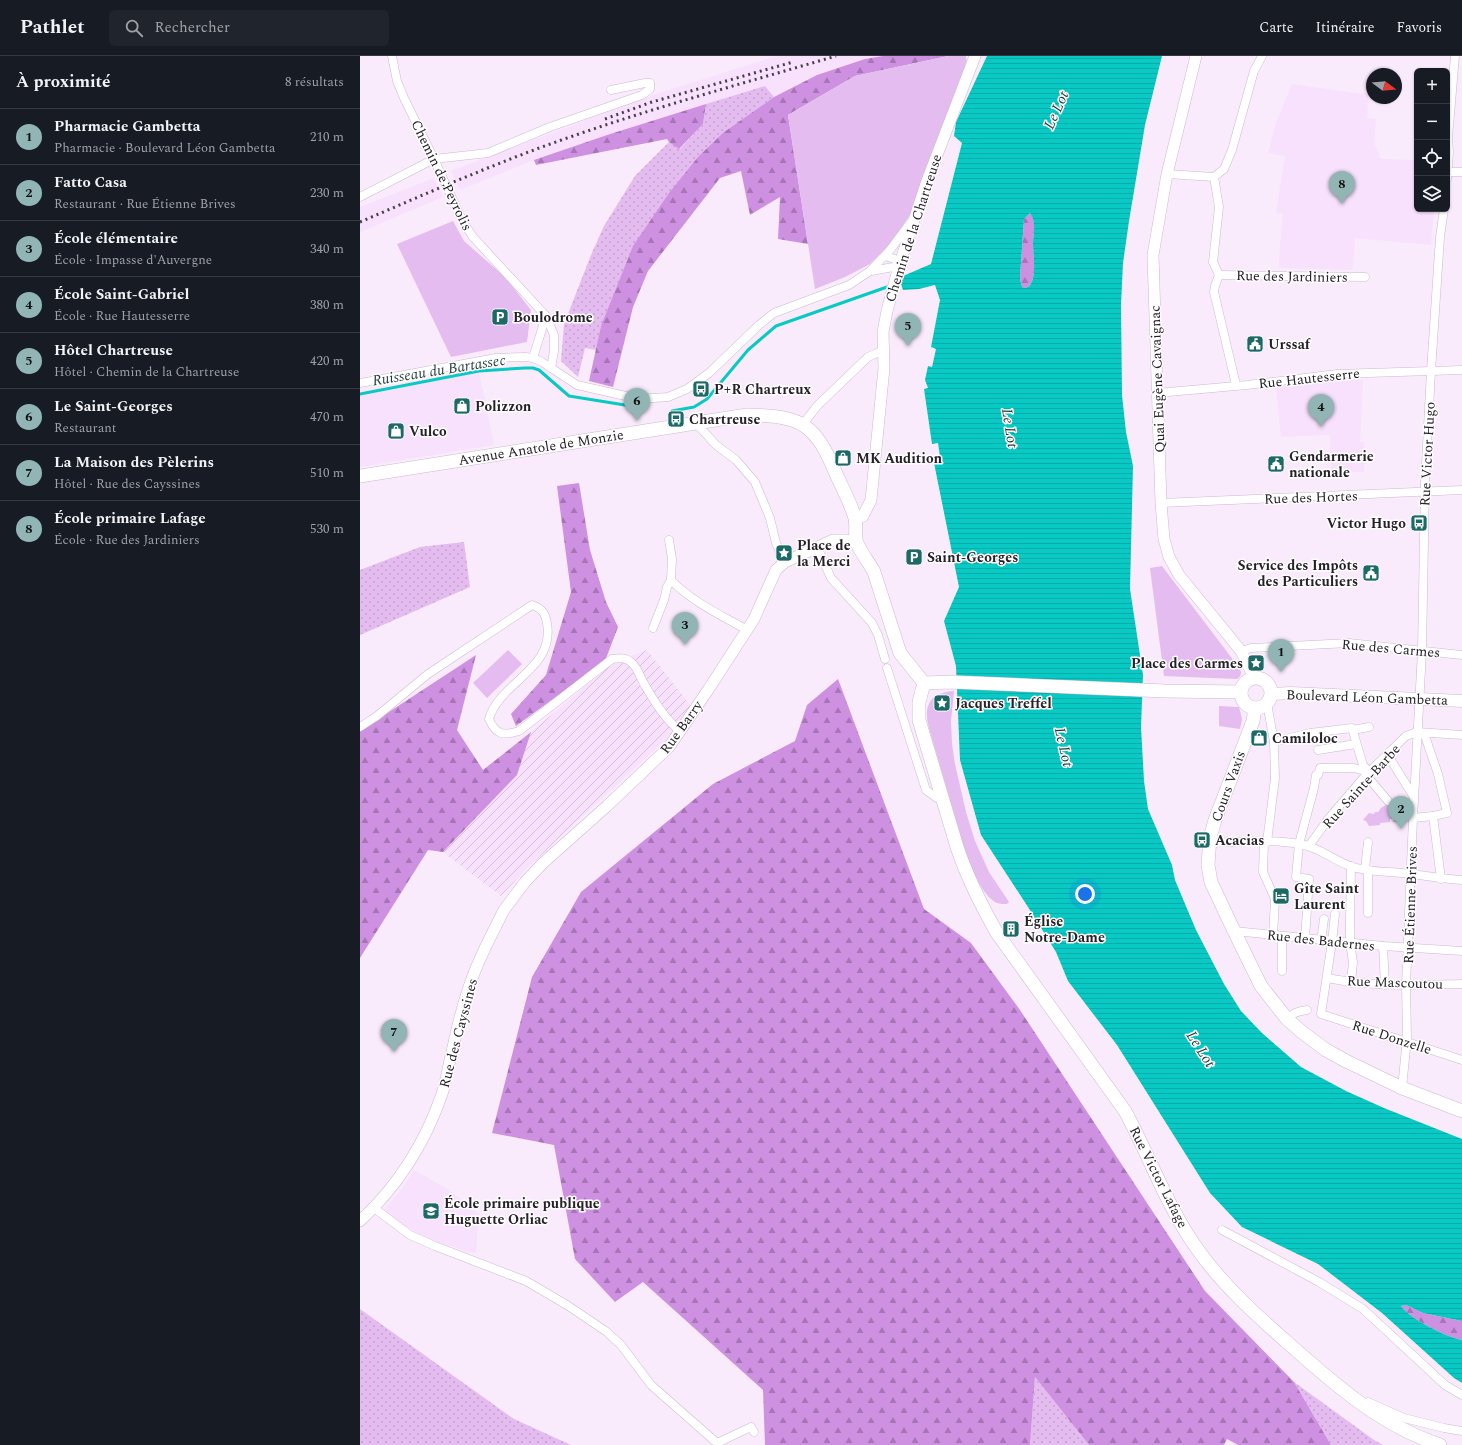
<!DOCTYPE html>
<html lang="fr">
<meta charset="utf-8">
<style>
:root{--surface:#171b24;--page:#20242c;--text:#f1f3f6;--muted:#9ea1a6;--line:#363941;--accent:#91b5b5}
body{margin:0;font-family:Spectral,serif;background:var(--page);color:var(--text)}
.controls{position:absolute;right:12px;top:12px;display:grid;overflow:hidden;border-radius:6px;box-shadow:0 1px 3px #0004}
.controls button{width:36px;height:36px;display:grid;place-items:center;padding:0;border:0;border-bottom:1px solid var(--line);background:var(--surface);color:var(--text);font:20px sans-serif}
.compass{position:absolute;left:1006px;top:12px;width:36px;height:36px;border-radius:50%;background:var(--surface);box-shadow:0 1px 3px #0004;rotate:106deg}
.you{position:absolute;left:725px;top:838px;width:14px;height:14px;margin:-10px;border:3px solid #fff;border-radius:50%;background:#1a73e8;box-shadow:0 0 0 6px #1a73e833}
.badge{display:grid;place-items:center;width:26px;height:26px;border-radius:50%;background:var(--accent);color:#111;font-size:13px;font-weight:700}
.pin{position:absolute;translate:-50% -33px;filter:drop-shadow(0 1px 2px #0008)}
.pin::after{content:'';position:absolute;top:21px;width:14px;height:12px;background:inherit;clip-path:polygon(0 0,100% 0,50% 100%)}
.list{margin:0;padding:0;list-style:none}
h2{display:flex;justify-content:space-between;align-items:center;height:52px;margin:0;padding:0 16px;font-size:17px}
h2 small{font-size:13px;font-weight:400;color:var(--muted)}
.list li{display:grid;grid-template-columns:26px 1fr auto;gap:12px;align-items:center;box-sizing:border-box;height:56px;padding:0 16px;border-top:1px solid var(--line)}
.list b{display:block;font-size:15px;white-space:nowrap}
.list p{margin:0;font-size:13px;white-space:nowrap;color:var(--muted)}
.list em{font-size:13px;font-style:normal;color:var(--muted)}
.icon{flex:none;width:22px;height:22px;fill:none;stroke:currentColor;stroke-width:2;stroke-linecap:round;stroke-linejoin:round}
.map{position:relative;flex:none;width:1102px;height:1389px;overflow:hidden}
header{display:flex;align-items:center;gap:24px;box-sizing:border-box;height:56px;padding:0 20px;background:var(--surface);border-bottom:1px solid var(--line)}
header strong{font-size:19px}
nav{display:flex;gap:22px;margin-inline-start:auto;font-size:14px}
.search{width:280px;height:36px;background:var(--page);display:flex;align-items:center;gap:10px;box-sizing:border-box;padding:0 14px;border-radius:6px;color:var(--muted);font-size:15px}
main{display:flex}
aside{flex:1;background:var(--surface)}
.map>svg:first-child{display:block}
.built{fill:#f7e1fd}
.industrial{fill:url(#industrial-furrows)}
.grass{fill:url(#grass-dots)}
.forest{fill:url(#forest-firs)}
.garden{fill:#e4bcef}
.water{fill:url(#water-rules);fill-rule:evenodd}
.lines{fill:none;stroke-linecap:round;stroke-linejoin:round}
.stream{stroke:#08c9c3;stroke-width:3}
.minor-casing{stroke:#cabacf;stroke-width:9}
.tertiary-casing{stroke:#cabacf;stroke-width:12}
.secondary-casing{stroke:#cabacf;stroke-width:13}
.primary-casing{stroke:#cabacf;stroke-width:14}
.minor{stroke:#fff;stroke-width:8}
.tertiary{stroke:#fff;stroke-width:11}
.secondary{stroke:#fff;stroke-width:12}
.primary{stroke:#fff;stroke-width:13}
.rail{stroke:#463f48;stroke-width:3;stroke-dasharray:2 4;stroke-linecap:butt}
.labels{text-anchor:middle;stroke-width:3;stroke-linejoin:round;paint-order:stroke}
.street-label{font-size:14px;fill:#262028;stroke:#fefefe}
.poi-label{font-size:14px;font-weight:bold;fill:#262028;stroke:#fefefe;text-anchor:start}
.water-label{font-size:15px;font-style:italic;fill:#1f3937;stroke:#fefefe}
</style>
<header>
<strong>Pathlet</strong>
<div class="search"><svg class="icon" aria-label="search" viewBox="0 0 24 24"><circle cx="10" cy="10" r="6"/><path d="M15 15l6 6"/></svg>Rechercher</div>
<nav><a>Carte</a><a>Itinéraire</a><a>Favoris</a></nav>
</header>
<main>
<aside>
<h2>À proximité<small>8 résultats</small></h2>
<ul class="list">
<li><span class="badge">1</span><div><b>Pharmacie Gambetta</b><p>Pharmacie · Boulevard Léon Gambetta</p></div><em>210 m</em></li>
<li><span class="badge">2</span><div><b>Fatto Casa</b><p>Restaurant · Rue Étienne Brives</p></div><em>230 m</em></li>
<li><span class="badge">3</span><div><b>École élémentaire</b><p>École · Impasse d'Auvergne</p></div><em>340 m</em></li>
<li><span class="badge">4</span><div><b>École Saint-Gabriel</b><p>École · Rue Hautesserre</p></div><em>380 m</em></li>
<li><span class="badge">5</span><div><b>Hôtel Chartreuse</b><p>Hôtel · Chemin de la Chartreuse</p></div><em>420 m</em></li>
<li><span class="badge">6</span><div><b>Le Saint-Georges</b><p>Restaurant</p></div><em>470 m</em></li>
<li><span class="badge">7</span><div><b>La Maison des Pèlerins</b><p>Hôtel · Rue des Cayssines</p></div><em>510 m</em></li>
<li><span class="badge">8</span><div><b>École primaire Lafage</b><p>École · Rue des Jardiniers</p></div><em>530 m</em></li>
</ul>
</aside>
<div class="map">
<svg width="1102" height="1389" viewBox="0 0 1102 1389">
<defs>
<pattern id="industrial-furrows" width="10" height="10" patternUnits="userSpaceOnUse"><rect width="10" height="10" fill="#f7e1fd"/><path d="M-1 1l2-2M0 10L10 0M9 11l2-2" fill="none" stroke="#d4c1d9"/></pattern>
<pattern id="grass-dots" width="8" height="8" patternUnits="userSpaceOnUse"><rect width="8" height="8" fill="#e4bcef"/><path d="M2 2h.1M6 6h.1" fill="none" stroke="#c3a1cd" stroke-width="1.8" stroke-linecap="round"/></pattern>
<pattern id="forest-firs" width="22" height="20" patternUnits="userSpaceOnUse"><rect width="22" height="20" fill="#ce90e0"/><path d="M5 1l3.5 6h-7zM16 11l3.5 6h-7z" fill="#a775b6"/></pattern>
<pattern id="water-rules" width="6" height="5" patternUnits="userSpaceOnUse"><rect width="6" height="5" fill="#08c9c3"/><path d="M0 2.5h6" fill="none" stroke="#08aca8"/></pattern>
</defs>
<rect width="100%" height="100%" fill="#f9ebfc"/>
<!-- built -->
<g class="built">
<path d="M417 0H524L503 4 459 18 414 41 405 30 346 48 247 79 174 104 100 134 91 115 296 38Z"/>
<path d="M932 28 1002 38 1009 36 1007 62 1016 63 1014 87 1021 103 1057 104V153H1074L1071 189 995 182 993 211H992V214L919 212 920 187 923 158 916 157 925 100 908 97 916 67Z"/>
<path d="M74 122 83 141 0 176V151Z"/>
<path d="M119 315 134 389 0 411V338Z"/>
<path d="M986 323 1003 324 1000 386H1004V416H971L970 379 921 381 916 331Z"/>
<path d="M54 1114 86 1132 119 1158 116 1197 108 1196 65 1181 25 1158V1153L44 1130Z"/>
</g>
<!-- industrial -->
<path class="industrial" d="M287 594 331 650 305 684 166 813 141 840 83 796 157 719 171 676 253 607Z"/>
<!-- grass -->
<g class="grass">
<path d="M405 30 414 41 364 76 241 270 236 294 225 292 218 321 201 305 204 268 231 199 244 170 275 120 309 86 320 93 343 68 346 48Z"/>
<path d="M104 486 110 531 0 579V514L60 491Z"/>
<path d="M0 1253 154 1363 211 1389H0Z"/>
<path d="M675 1321 729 1389H670Z"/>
<path d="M934 1326 1014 1384 1023 1389H971Z"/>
</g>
<!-- forest -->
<g class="forest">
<path d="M523 0H588L495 20 428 59 448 188 418 183 420 141 390 159 381 115 360 122 288 215 273 251 253 331 229 325 241 270 273 190 309 137 338 101 364 76 414 41 457 19 505 3Z"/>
<path d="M346 48 343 68 319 93 309 86 307 83 176 109 174 104 247 79Z"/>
<path d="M670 157C677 166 673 177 673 187 673 197 679 233 663 232L661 228 660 221 664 163Z"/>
<path d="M219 427 230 494 246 546 258 571 245 605 156 670 151 658 186 619 211 536 197 430Z"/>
<path d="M116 599 97 674 123 714 171 676 157 719 83 796 68 794 0 902V675Z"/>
<path d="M478 623 564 853 611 887 660 954 845 1235 934 1326 971 1389H878L867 1383 864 1389H729L675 1321 670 1389H405L403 1334 283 1226 255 1246 215 1203 194 1089 132 1077 172 921 221 836 353 728 435 685 447 649Z"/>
<path d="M1046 1249 1063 1257 1102 1265V1284C1086 1281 1050 1263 1041 1250Z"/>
</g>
<!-- garden -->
<g class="garden">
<path d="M588 0H606L607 10 551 157 533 185 510 208 485 221 455 233 428 59 495 20Z"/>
<path d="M93 165 104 185 145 221 171 254 167 286 91 301 37 188Z"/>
<path d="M802 510 880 613C882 618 881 620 877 623L804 620 790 512Z"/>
<path d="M148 594 162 608 127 642 113 627Z"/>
<path d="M594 635 591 665 592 688 595 708 606 756 615 785 629 816 649 846 647 848C643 848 640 848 637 847 622 840 610 810 605 796L569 672C563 649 570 637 594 635Z"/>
<path d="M859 650 879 651 882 663 880 673 859 670Z"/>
<path d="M1029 747 1038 762 1040 768H1038V766H1033V763H1030V766L1020 767V769L1009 770 1006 765 1003 764 1009 757 1014 758 1015 756H1018L1021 752Z"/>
</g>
<!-- water -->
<path class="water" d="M627 0H802L785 69 769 165 763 207 761 249 762 339 766 376 773 410 770 533 783 619 781 671 784 725 788 753 812 809 815 824 836 874 864 928 881 955 902 977 941 1011 986 1035 1024 1052 1102 1083V1265L1063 1257 1046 1249 1041 1250C1050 1263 1086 1281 1102 1284V1327L1094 1322 1022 1257 958 1208 882 1171 850 1137 757 989 708 925 696 896 668 851 621 779 600 704 596 610 584 565 599 531 573 402 580 401 578 387 572 388 564 333 568 332 565 324 568 310 572 311 576 293 571 291 580 244 575 229 559 233 543 234 541 228 543 220 571 208 602 87 594 80 596 66ZM670 157C677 167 673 177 673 188 673 197 679 233 663 232L661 228 660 221 664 163Z"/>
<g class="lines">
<!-- stream -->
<g class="stream">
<path d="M0 338 119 315 165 312H173L179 314 209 340 271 350"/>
<path d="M312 355 334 351 347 343 388 294 416 270 527 231"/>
</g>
<!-- minor casing -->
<g class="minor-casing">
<g id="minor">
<path d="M32 0 37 25 44 42 74 103 103 166 113 181 186 260 194 279V295L191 312"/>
<path d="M1088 116H1102"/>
<path d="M807 118 854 121"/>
<path d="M1087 123 1089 96 1088 81 1095 0"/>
<path d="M0 141 74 103 128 97 190 71 282 39 290 33V27H285L251 34"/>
<path d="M511 215 539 210 535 203 525 200"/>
<path d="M859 219 853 206 859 151 854 121 864 113 872 94 894 15 902 0"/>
<path d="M859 219 1005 221"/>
<path d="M859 219 855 230 854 236 876 329"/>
<path d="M173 302 186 260"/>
<path d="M0 327 136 302 165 301 173 302 182 306 217 329 279 343 308 341 327 333 349 317 399 269 414 257 489 229 510 215 530 194 551 166"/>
<path d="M797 337 887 329 977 318 1102 314"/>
<path d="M336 367 356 389 376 404 395 426 410 462 416 487 425 506"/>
<path d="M443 368 457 350 508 301 524 294"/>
<path d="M801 447 1102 434"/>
<path d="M309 484 312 503 311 524C332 546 361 559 387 574"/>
<path d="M457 491 471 522 512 567 518 579 525 603"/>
<path d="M293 572 304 544 307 531 311 524"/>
<path d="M881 595 891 592 989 587 1102 599"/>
<path d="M527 612 566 734 577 742H583"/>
<path d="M0 671 17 660 68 618 172 549C181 552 185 556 187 567 195 614 140 625 129 663 136 679 143 680 159 675L252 603C260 602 266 601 272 607 278 612 281 624 286 631 295 647 306 664 320 675"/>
<path d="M993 674 1009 671"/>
<path d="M1064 677 1078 718 1087 757 1073 760"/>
<path d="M914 686 950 677 992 672 1003 709 1009 716"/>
<path d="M958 694 996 688"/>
<path d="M1027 698 1054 741"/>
<path d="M1006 719 1028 745"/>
<path d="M1053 762 1073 760 1081 823"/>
<path d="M904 786 903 816 915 843 913 880"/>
<path d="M907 786 915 722 914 686 907 647"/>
<path d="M849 787C879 786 911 783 940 788 959 791 973 804 990 810 1009 817 1031 815 1051 818 1068 820 1085 823 1102 824"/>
<path d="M949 790 969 762 1006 719 1046 680 1057 676 1102 679"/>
<path d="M991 810 990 865V887L993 906 991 927"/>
<path d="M1005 813 1008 786"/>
<path d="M1008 814V857"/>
<path d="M975 858 972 886 961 958 1102 1004"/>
<path d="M874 875 1023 890 1102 895"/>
<path d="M922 881V915"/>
<path d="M945 883 949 823 936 821 939 788 954 732 956 719H958L960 712H994L1009 716"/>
<path d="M961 885 964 863"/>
<path d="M1023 890 1025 929"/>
<path d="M967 922C1012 931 1057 929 1102 928"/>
<path d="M927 963C933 957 938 955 947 954"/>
<path d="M1042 1032 1047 982 1046 929 1053 762 1062 595 1065 427 1071 315 1080 181 1084 153"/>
<path d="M14 1152 50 1179 75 1190 166 1225 207 1249 247 1276 261 1289 291 1329 357 1387 391 1371 394 1376"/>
<path d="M862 1174 959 1226 1003 1253 1085 1329 1102 1339"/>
<path d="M1008 1346 1044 1362 1084 1372 1102 1375"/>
</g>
</g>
<!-- tertiary casing -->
<g class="tertiary-casing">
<g id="tertiary">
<path d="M836 0 807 118 793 199 801 447 804 483 809 501 819 519 881 595 894 622"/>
<path d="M495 463 503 460 511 444 524 312 523 276 527 255 539 210 567 125 615 0"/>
<path d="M0 1165C38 1130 65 1087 82 1038 86 1026 88 1012 91 1000 97 973 103 946 113 920 121 898 133 876 144 854L165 826 183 807 247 750 309 691 348 634 394 563 416 514 425 506 473 484H485L497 486"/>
</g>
</g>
<!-- secondary casing -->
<g class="secondary-casing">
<path id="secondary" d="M911 638 931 637 1102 645"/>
</g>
<!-- primary casing -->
<g class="primary-casing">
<g id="primary">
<path d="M0 420 387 359C444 360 455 368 477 420 483 433 491 448 495 462 497 470 494 480 497 487 501 497 509 506 514 516L540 597 564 627"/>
<circle cx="896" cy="637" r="15"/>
<path d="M564 627 559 646V664L597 791C607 821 621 849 637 877L765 1055C790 1101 807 1151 838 1194 863 1229 896 1259 928 1287 974 1328 1020 1369 1080 1389"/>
<path d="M564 627 592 626 805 635 881 636"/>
<path d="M895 652 893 665 855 764 850 782 848 809 851 826 874 875 901 930 927 963 942 976 966 994 986 1005 1042 1032 1102 1055"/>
</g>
</g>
<!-- minor -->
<use href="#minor" class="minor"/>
<!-- tertiary -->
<use href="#tertiary" class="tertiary"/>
<!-- secondary -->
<use href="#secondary" class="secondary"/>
<!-- primary -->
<use href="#primary" class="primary"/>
<!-- rail -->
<g class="rail">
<path d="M245 63 292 46 433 6"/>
<path d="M0 166C70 136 140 105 213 80 299 50 388 26 476 0"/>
</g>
</g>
<!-- icons -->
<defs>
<g id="parking-square" transform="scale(0.9)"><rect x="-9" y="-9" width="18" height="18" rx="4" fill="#1c6966" stroke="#fefefe"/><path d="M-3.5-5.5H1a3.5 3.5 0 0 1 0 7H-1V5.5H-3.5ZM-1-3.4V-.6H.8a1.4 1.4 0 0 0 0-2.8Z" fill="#fff"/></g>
<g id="civic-square" transform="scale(0.9)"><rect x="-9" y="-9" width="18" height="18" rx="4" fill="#1c6966" stroke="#fefefe"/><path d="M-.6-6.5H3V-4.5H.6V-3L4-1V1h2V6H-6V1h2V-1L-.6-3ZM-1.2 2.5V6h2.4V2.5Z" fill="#fff"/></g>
<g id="bus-square" transform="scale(0.9)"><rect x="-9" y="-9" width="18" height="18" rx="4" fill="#1c6966" stroke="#fefefe"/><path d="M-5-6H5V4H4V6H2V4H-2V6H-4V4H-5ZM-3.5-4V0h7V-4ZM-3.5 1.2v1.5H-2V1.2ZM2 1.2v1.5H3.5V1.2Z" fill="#fff"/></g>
<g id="shop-square" transform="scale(0.9)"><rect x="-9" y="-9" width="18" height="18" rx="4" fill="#1c6966" stroke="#fefefe"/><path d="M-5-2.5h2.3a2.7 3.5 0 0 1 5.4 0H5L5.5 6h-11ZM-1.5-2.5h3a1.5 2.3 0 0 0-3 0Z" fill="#fff"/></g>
<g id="sight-square" transform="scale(0.9)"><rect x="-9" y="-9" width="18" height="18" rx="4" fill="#1c6966" stroke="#fefefe"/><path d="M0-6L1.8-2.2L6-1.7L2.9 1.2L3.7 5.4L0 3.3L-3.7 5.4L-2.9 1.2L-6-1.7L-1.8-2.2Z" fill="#fff"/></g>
<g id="hotel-square" transform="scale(0.9)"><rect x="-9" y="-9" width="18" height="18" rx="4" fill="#1c6966" stroke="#fefefe"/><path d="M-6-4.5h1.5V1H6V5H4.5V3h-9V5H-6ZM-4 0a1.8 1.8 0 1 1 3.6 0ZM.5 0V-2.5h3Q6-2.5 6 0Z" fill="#fff"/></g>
<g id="building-square" transform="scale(0.9)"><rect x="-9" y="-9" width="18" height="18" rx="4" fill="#1c6966" stroke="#fefefe"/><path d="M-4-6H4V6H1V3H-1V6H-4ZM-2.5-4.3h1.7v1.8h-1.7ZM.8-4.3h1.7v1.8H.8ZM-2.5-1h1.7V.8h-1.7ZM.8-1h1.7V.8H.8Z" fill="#fff"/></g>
<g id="school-square" transform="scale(0.9)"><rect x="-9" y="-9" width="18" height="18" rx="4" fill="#1c6966" stroke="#fefefe"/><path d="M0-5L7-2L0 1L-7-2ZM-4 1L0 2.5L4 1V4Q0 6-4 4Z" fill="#fff"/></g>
</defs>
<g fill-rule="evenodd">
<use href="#parking-square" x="140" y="261"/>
<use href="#civic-square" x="895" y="288"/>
<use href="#bus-square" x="341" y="333"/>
<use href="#shop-square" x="102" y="350"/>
<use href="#bus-square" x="316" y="363"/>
<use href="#shop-square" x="36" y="375"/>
<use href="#shop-square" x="483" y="402"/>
<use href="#civic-square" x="916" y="408"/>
<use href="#bus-square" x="1059" y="467"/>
<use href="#sight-square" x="424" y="497"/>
<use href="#parking-square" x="554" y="501"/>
<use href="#civic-square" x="1011" y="517"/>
<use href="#sight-square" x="896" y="607"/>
<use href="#sight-square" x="582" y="647"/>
<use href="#shop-square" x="899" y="682"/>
<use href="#bus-square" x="842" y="784"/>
<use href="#hotel-square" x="921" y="840"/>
<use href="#building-square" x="651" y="873"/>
<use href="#school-square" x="71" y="1155"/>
</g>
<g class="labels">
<!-- street labels -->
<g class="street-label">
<text transform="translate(82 119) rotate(64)" y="5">Chemin de Peyrolis</text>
<text transform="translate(553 172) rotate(-72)" y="5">Chemin de la Chartreuse</text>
<text transform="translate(932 220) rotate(1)" y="5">Rue des Jardiniers</text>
<text transform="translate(949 322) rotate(-6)" y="5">Rue Hautesserre</text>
<text transform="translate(797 323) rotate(-92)" y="5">Quai Eugène Cavaignac</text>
<text transform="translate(181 391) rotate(-9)" y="5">Avenue Anatole de Monzie</text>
<text transform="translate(1067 398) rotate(-87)" y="5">Rue Victor Hugo</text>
<text transform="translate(951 441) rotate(-2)" y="5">Rue des Hortes</text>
<text transform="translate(1031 592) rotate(5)" y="5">Rue des Carmes</text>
<text transform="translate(1007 641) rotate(2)" y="5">Boulevard Léon Gambetta</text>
<text transform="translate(321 671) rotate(-54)" y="5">Rue Barry</text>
<text transform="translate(868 730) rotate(-70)" y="5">Cours Vaxis</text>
<text transform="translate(1001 730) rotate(-48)" y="5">Rue Sainte-Barbe</text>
<text transform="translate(1050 849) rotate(-88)" y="5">Rue Étienne Brives</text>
<text transform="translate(961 884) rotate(6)" y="5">Rue des Badernes</text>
<text transform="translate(1035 926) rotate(2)" y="5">Rue Mascoutou</text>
<text transform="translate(98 977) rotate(-75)" y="5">Rue des Cayssines</text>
<text transform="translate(1032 981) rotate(18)" y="5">Rue Donzelle</text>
<text transform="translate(799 1121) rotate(63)" y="5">Rue Victor Lafage</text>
</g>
<!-- poi labels -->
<g class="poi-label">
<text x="153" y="266">Boulodrome</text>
<text x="908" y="293">Urssaf</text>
<text x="354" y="338">P+R Chartreux</text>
<text x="115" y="355">Polizzon</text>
<text x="329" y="368">Chartreuse</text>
<text x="49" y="380">Vulco</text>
<text x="929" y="405">Gendarmerie<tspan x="929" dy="16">nationale</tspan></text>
<text x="496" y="407">MK Audition</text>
<text x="1046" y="472" text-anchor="end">Victor Hugo</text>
<text x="437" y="494">Place de<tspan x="437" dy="16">la Merci</tspan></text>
<text x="567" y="506">Saint-Georges</text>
<text x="998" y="514" text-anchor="end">Service des Impôts<tspan x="998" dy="16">des Particuliers</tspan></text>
<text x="883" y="612" text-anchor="end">Place des Carmes</text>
<text x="595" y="652">Jacques Treffel</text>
<text x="912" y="687">Camiloloc</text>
<text x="855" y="789">Acacias</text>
<text x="934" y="837">Gîte Saint<tspan x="934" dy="16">Laurent</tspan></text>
<text x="664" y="870">Église<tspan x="664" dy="16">Notre-Dame</tspan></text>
<text x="84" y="1152">École primaire publique<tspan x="84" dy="16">Huguette Orliac</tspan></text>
</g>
<!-- water labels -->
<g class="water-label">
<text transform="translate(696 54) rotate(-66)" y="5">Le Lot</text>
<text transform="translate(79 314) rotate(-9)" y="5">Ruisseau du Bartassec</text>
<text transform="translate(650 372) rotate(81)" y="5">Le Lot</text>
<text transform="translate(704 691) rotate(77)" y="5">Le Lot</text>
<text transform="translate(841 993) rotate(57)" y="5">Le Lot</text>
</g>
</g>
</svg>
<div class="controls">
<button>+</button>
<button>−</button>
<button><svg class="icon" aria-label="locate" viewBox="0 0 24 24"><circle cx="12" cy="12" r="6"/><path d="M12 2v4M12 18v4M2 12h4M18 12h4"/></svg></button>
<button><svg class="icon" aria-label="layers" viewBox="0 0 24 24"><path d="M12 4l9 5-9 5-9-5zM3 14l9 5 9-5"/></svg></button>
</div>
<svg class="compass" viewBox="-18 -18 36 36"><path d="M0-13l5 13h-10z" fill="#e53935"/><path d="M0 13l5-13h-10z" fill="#9ea1a6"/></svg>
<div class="you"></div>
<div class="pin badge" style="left:921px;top:616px">1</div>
<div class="pin badge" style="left:1041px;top:773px">2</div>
<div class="pin badge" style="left:325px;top:589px">3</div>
<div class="pin badge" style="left:961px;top:371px">4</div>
<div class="pin badge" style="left:548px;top:290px">5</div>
<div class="pin badge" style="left:277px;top:365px">6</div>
<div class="pin badge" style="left:34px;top:996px">7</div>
<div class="pin badge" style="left:982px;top:148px">8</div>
</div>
</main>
